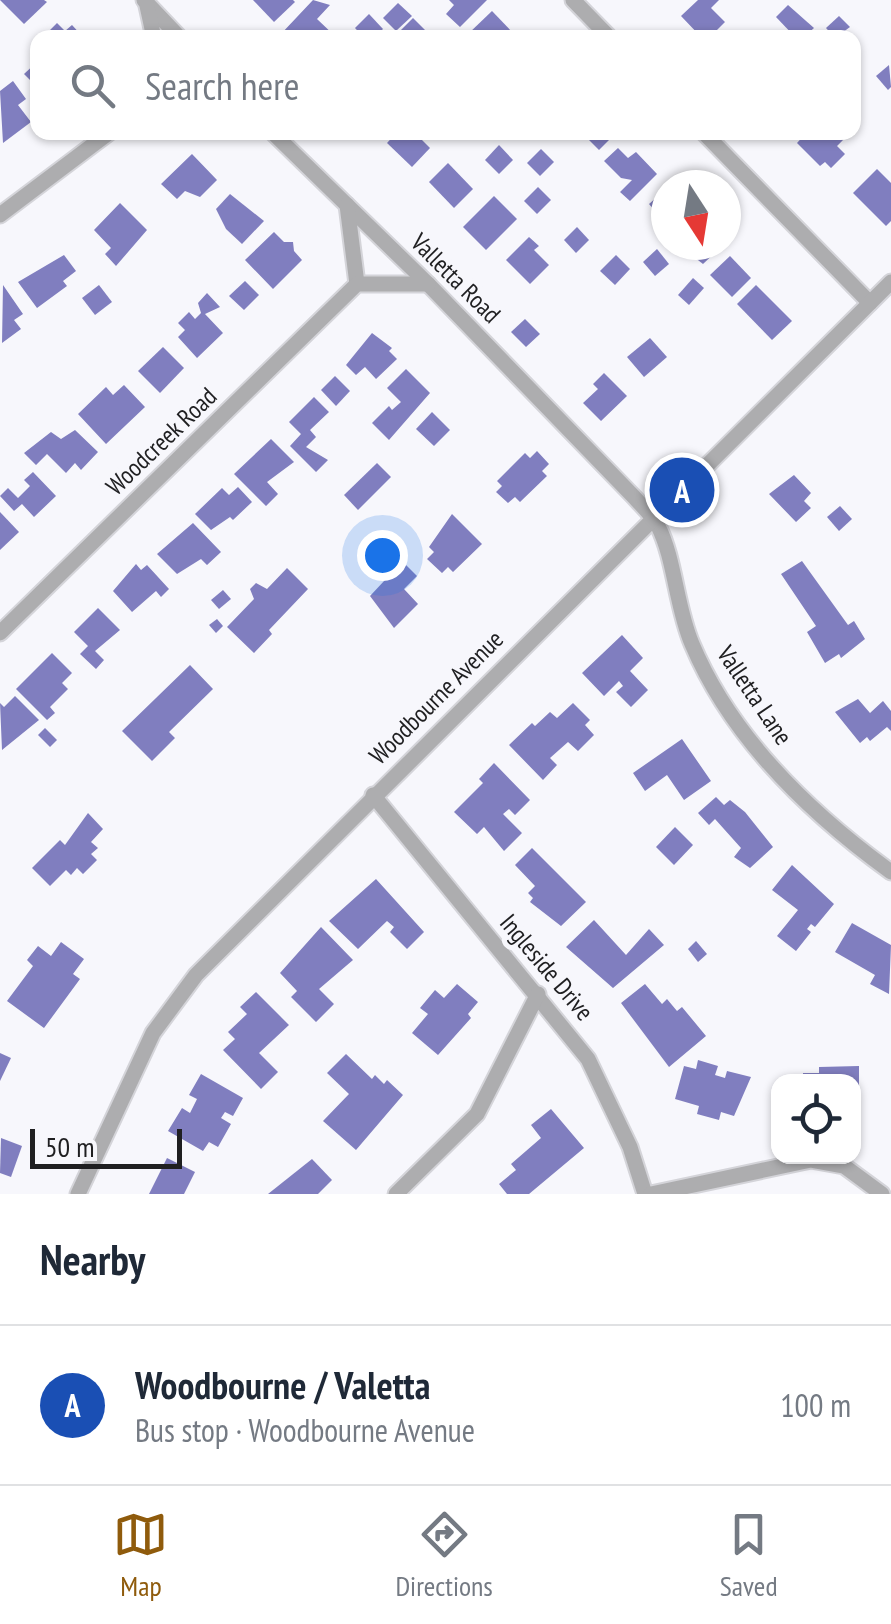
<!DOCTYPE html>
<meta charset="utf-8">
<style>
:root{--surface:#fff;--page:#f6f6f7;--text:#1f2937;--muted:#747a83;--line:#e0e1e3;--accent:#8f5b0c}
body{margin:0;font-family:"PT Sans Narrow",sans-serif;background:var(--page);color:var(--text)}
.controls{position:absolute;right:30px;bottom:30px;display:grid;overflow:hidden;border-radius:20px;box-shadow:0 2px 8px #0004}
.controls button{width:90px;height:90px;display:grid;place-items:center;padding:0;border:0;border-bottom:2px solid var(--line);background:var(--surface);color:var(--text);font:50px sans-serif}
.compass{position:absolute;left:651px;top:170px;width:90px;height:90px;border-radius:50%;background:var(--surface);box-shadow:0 2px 8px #0004;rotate:168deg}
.scale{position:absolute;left:30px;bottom:25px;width:152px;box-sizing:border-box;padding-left:10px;border:5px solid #1f1f21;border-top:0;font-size:28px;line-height:35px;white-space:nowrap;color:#1f1f21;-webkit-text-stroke:8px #f7f7fc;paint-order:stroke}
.you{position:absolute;left:382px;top:555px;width:35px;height:35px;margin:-25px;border:8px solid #fff;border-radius:50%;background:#1a73e8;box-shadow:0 0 0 15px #1a73e833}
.badge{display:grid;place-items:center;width:65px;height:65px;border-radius:50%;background:var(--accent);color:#fff;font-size:32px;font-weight:700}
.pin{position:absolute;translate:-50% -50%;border:5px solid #fff;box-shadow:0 2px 10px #0006}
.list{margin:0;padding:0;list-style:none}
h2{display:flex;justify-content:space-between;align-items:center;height:130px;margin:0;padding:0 40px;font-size:42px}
h2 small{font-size:32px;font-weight:400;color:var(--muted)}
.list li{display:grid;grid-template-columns:65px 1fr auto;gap:30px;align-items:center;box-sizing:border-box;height:160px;padding:0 40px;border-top:2px solid var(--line)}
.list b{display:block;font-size:38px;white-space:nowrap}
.list p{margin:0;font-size:32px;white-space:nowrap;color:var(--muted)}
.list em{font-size:32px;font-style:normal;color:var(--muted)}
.icon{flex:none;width:55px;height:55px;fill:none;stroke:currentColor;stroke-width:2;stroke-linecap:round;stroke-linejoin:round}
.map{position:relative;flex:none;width:891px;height:1194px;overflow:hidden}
.search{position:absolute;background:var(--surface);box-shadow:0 2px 8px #0004;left:30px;right:30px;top:30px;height:110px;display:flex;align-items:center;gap:25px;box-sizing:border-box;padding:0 35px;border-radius:20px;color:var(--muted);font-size:38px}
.sheet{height:290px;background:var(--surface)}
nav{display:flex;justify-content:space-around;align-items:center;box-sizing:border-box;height:140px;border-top:2px solid var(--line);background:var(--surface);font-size:28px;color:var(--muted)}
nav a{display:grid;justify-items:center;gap:5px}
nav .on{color:var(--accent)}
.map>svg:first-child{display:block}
.building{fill:#807ebf}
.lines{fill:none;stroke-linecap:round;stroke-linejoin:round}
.street-casing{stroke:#d4d4d9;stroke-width:19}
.street{stroke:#adadaf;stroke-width:15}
.labels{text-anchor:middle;stroke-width:10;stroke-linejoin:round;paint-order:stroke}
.street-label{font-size:25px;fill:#1f1f21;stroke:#f7f7fc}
</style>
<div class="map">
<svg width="891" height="1194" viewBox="0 0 891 1194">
<rect width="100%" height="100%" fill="#f7f7fc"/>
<!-- building -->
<g class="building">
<path d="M0 0H44L47 2 24 24Z"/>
<path d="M253 0H293L295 2 274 22Z"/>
<path d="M313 0 330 5 317 19 337 38H282L280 35Z"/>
<path d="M449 0H487L460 27 446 14 454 5Z"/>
<path d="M698 0H719L711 8 725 22 709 38H702L681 16Z"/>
<path d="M398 3 412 16 396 31 383 18Z"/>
<path d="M788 5 814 28 803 38H796L776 17Z"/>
<path d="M492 11 513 33 509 38H470L467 35Z"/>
<path d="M369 14 383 29 374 38H364L355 28Z"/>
<path d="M839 16 850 27 835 38 826 28Z"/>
<path d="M413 18 427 32 422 38H403L398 33Z"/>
<path d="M57 23 65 31 72 25 84 38H42Z"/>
<path d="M38 61V88L24 74Z"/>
<path d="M889 65 891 87 888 90 876 76Z"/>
<path d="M13 81 26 99 18 105 31 122 3 143 0 91Z"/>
<path d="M397 132H414L430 148 412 167 387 143Z"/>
<path d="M581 132H617L599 150Z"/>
<path d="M807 132H836L843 140 837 146 845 154 831 168 825 162 820 166 797 143Z"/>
<path d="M499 145 513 160 499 174 485 160Z"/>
<path d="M618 148 628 158 636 152 657 174 630 201 620 192 632 180 621 178 604 161Z"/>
<path d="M541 149 554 162 540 176 527 163Z"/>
<path d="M192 154 217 180 200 197 185 191 177 199 161 184Z"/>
<path d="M448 163 473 189 454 208 429 182Z"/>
<path d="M877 169 891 183V221L886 226 853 193Z"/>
<path d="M538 187 551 200 537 214 524 201Z"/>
<path d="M666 189V233L656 222 661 218 649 204Z"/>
<path d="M230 194 264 221 242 244 226 229 216 209Z"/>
<path d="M494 196 517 219 486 250 463 227Z"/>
<path d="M120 203 147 230 116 266 105 254 111 248 94 230Z"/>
<path d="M577 227 589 240 576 253 564 240Z"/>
<path d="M274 232 284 242H293L294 251 302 260 273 289 245 260Z"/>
<path d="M529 237 539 246 534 250 549 265 530 284 506 260Z"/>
<path d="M679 245H717L720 248 703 264Z"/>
<path d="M657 249 669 264 655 276 643 262Z"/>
<path d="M64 255 76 271 63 281 67 286 37 308 18 282Z"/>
<path d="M616 255 630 269 615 285 600 271Z"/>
<path d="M730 256 751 278 732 297 710 275Z"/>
<path d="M693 278 704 288 689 305 678 295Z"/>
<path d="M245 281 259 295 244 310 229 296Z"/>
<path d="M3 285 23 314 14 320 21 329 2 343Z"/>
<path d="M99 285 112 302 95 315 82 298Z"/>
<path d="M756 285 792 321 772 340 737 304Z"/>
<path d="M207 293 220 307 205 314 223 333 197 358 178 337 185 330 178 323 189 312 195 319 201 313 198 303Z"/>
<path d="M525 319 540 334 526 347 511 332Z"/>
<path d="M372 333 392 348 389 351 397 359 376 379 365 367 356 375 346 365Z"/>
<path d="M650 338 667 357 644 377 627 357Z"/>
<path d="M163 347 184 368 160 393 138 371Z"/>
<path d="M406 369 430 393 389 440 372 423 389 406 392 410 401 402 387 388Z"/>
<path d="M604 373 627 396 601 421 583 403 598 389 593 384Z"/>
<path d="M335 376 350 391 336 406 321 390Z"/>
<path d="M124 385 145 407 106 444 78 414 106 387 113 395Z"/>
<path d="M314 397 329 412 310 430 316 437 306 447 328 460 316 472 290 446 301 434 289 422Z"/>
<path d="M432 412 450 430 434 446 416 429Z"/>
<path d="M75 430 98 452 81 470 75 463 66 473 47 454 36 465 24 453 51 432 61 439Z"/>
<path d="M271 439 294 462 267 482 278 494 266 506 234 474Z"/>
<path d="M537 451 549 464 542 471 547 476 520 502 515 497 508 503 496 492 502 486 497 481 525 453 530 458Z"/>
<path d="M377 463 391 477 358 510 344 495Z"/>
<path d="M33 472 56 496 34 517 22 504 14 511 0 496 8 488 18 498 30 486 24 480Z"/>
<path d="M794 475 811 493 804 501 811 508 796 522 769 494Z"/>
<path d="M238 487 252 502 233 520 230 517 211 530 195 514 222 488 229 495Z"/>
<path d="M840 506 852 519 839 531 827 517Z"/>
<path d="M0 512 19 532 0 550Z"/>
<path d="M452 514 482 544 453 572 448 567 442 573 427 559 434 552 429 547Z"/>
<path d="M193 523 221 552 207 565 201 559 177 574 157 554Z"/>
<path d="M395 554 417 576 404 589 418 604 394 628 370 596 385 580 377 572Z"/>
<path d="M802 561 848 625 854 621 865 639 841 658 839 654 825 663 807 632 816 626 781 574Z"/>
<path d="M136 564 141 570 147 565 169 589 161 597 156 591 132 612 113 591Z"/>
<path d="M287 568 308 589 269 630 272 634 254 653 227 627 254 599 250 589 256 583 267 589Z"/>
<path d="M223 590 231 599 219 609 211 600Z"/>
<path d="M98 608 120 630 95 651 104 660 96 669 80 654 88 646 74 632Z"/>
<path d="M217 619 223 626 216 633 209 625Z"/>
<path d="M622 635 643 658 630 671 648 690 631 707 616 692 623 686 619 681 604 696 582 673Z"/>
<path d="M52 653 72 673 62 683 68 689 50 707 55 713 47 720 16 689Z"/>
<path d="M190 665 213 689 169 732 175 738 152 761 122 731Z"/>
<path d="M15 696 39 720 2 750 0 703 4 707Z"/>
<path d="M858 699 870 713 883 701 891 711V731L887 727 870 741 867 737 860 743 835 712Z"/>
<path d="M573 703 590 720 585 725 594 735 578 751 568 742 550 758 557 765 543 780 509 745 532 723 535 726 550 712 557 718Z"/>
<path d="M45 728 57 740 50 747 38 735Z"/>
<path d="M682 739 711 781 684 800 667 775 645 791 633 773Z"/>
<path d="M494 763 530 800 515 815 509 809 503 814 522 833 504 851 484 827 477 834 454 812 483 783 479 779Z"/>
<path d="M716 797 724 805 730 800 745 812 773 847 750 868 734 857 741 848 715 819 709 825 698 813Z"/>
<path d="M88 813 103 829 91 842 98 848 91 854 97 860 83 874 77 868 71 875 66 870 50 886 32 868 60 840 65 845Z"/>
<path d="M675 827 693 845 674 865 656 847Z"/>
<path d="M532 848 586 902 561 926 530 902 533 898 528 893 535 886 515 865Z"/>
<path d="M792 865 834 904 815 927 811 924 807 929 811 932 796 951 777 936 798 910 772 890Z"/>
<path d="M376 879 424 932 407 949 390 932 394 927 387 921 358 949 329 921Z"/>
<path d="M594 920 626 955 649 929 664 945 613 988 566 947Z"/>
<path d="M852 923 891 945 889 994 870 984 875 975 835 952Z"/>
<path d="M321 927 353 960 319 989 334 1004 316 1022 291 997 297 991 280 973Z"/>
<path d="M696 941 707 954 698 962 688 949Z"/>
<path d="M61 942 84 959 73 974 80 979 44 1028 7 1001 33 966 27 960 38 946 51 956Z"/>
<path d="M457 984 478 1002 468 1014 471 1018 438 1055 412 1033 428 1014 420 1008 435 990 444 998Z"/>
<path d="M645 984 662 1004 667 999 677 1011 682 1007 706 1036 669 1067 621 1003Z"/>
<path d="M256 992 289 1025 259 1053 278 1072 261 1089 223 1050 235 1039 228 1032 247 1014 240 1007Z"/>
<path d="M0 1053 11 1058 0 1081Z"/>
<path d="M346 1054 372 1079 375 1075 384 1084 387 1080 403 1095 356 1150 323 1121 349 1094 327 1073Z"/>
<path d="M698 1060 718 1066 715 1075 725 1078 727 1071 751 1077 734 1116 721 1112 719 1120 697 1114 699 1106 675 1099 684 1066 696 1069Z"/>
<path d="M859 1066V1114H854V1082H803V1073H819V1067Z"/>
<path d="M201 1074 243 1098 233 1116 225 1112 221 1118 231 1124 218 1147 209 1142 203 1151 168 1131 182 1108 190 1113 197 1099 189 1095Z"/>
<path d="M551 1109 584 1148 529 1194H507L499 1184 516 1170 511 1164 541 1138 531 1125Z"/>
<path d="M1 1138 22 1146 11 1177 0 1173Z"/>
<path d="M167 1158 195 1172 184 1194H149Z"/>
<path d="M312 1159 332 1180 318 1194H268Z"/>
</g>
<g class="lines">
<!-- street casing -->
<g class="street-casing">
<g id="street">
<path d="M144 0 180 38"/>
<path d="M573 0 610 38"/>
<path d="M147 6 154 38"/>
<path d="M272 132 428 284 634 497C642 506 653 516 658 526 675 559 676 607 692 644 731 737 811 814 891 872"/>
<path d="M703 132 870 303"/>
<path d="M347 205 357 284"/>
<path d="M0 215 110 132"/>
<path d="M0 633 357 284H428"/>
<path d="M373 795 588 1059 630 1147 645 1194"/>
<path d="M78 1194 153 1033 196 975 891 282"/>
<path d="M396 1194 477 1114 538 994"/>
<path d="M651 1194 811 1160 844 1166 882 1194"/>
</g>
</g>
<!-- street -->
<use href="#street" class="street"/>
</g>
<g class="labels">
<!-- street labels -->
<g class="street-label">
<text transform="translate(456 278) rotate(45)" y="9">Valletta Road</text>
<text transform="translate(161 441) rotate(-44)" y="9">Woodcreek Road</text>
<text transform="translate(755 695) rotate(56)" y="9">Valletta Lane</text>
<text transform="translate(436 697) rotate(-45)" y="9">Woodbourne Avenue</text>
<text transform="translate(547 967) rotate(50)" y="9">Ingleside Drive</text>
</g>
</g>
</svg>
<div class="controls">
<button><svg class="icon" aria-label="locate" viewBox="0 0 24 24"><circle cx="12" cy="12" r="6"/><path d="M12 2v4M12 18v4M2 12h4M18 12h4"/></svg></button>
</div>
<svg class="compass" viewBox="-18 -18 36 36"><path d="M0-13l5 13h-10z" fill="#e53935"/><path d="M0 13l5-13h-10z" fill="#747a83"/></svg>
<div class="scale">50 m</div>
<div class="you"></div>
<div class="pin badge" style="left:682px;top:490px;background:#1a4fb4">A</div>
<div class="search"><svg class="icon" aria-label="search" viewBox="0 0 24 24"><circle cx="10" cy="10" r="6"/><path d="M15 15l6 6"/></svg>Search here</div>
</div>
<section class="sheet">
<h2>Nearby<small></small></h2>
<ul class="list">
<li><span class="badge" style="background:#1a4fb4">A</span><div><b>Woodbourne / Valetta</b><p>Bus stop · Woodbourne Avenue</p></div><em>100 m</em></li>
</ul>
</section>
<nav>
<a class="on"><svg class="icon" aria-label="map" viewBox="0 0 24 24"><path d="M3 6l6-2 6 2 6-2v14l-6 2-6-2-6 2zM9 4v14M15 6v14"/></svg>Map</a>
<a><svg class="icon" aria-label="directions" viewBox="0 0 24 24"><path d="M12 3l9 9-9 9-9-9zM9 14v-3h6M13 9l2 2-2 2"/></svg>Directions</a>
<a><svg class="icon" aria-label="saved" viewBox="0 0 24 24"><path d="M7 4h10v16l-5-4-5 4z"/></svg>Saved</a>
</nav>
